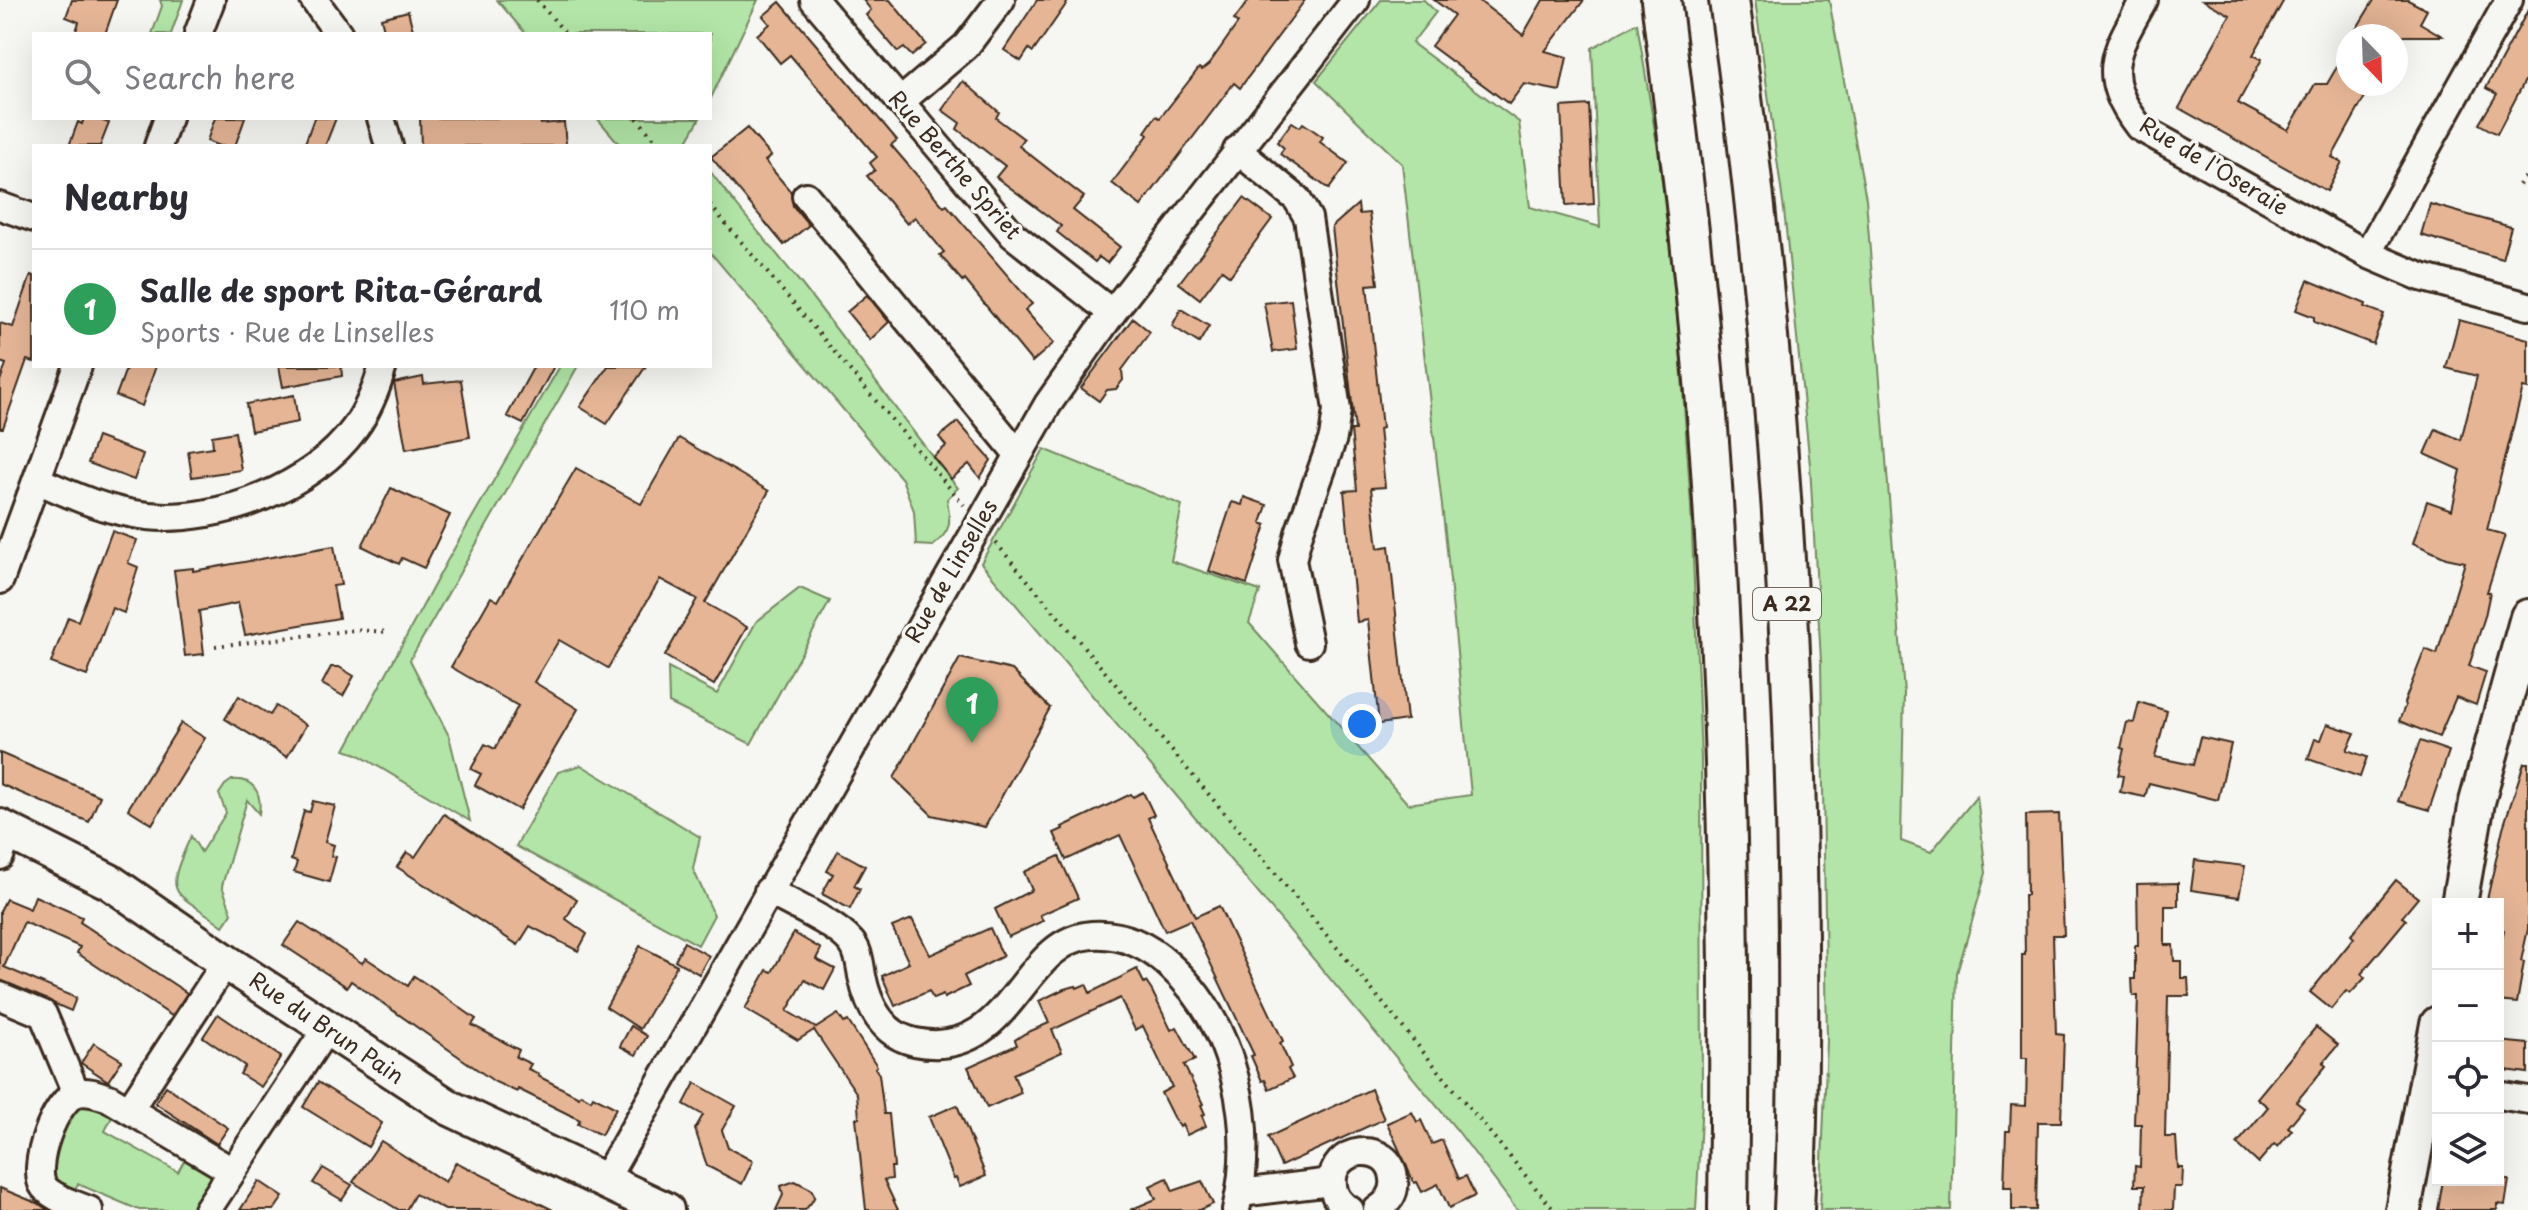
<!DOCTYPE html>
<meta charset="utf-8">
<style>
:root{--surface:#fff;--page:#f2f2f3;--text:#2b2b33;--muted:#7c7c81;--line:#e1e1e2;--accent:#b45309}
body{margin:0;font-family:"Playpen Sans",sans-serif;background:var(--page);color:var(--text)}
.controls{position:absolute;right:24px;bottom:24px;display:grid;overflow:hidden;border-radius:0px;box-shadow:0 8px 32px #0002}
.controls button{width:72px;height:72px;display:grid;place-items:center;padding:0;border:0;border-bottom:2px solid var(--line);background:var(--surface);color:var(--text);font:40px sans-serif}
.compass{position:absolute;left:2336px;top:24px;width:72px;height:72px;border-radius:50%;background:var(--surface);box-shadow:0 8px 32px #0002;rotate:157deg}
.you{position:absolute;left:1362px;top:724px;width:28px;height:28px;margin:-20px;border:6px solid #fff;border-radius:50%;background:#1a73e8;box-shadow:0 0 0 12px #1a73e833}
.badge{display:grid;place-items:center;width:52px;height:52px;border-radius:50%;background:var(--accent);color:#fff;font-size:26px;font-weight:700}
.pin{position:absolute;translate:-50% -66px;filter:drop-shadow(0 2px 4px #0008)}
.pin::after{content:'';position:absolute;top:42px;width:28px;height:24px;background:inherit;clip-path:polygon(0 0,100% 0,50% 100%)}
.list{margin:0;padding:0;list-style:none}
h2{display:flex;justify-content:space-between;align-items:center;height:104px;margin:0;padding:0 32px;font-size:34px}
h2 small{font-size:26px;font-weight:400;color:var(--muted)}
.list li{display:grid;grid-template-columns:52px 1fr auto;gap:24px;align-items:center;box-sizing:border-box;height:120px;padding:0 32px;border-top:2px solid var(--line)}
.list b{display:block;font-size:30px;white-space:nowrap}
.list p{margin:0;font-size:26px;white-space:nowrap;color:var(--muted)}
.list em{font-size:26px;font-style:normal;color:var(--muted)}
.icon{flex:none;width:44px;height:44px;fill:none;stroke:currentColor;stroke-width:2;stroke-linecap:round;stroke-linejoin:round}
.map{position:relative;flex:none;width:2528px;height:1210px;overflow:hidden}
.search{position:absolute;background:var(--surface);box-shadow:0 8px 32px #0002;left:32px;top:32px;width:680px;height:88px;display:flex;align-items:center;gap:20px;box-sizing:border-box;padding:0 28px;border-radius:0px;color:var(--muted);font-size:30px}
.panel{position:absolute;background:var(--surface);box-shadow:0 8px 32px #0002;left:32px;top:144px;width:680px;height:224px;border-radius:0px}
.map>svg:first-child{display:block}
.green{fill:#b2e5a7;stroke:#768862;stroke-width:2}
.building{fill:#e5b596;stroke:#3b2a1e;stroke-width:2}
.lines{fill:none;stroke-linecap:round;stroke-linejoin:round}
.minor-casing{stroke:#3b2a1e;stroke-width:32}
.major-casing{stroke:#3b2a1e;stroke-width:40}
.highway-casing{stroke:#3b2a1e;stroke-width:44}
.path{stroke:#3b2a1e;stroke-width:4;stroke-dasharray:2 6;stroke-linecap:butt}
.minor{stroke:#f6f6f2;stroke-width:26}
.major{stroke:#f6f6f2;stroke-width:34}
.highway{stroke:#f6f6f2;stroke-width:38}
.labels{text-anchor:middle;stroke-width:7;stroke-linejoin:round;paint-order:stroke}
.shield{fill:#f6f6f2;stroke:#73675e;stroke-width:2}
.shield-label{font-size:20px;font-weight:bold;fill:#3b2a1e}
.street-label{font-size:22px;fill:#3b2a1e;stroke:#f6f6f2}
</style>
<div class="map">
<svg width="2528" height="1210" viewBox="0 0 2528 1210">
<rect width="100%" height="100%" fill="#f6f6f2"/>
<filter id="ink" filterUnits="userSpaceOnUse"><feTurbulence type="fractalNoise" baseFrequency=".0125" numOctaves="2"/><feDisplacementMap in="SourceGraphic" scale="16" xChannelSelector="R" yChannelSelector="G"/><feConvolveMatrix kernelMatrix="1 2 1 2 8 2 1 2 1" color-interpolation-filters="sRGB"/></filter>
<g filter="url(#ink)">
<!-- green -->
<g class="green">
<path d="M160 0H183L171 34H152L162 6Z"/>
<path d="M497 0H758L710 100V34H526Z"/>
<path d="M1381 0H1424L1436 12 1412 43 1519 122 1530 207 1600 227 1592 48 1637 23 1660 162 1677 304 1691 506 1701 760 1702 1100 1696 1210H1517L1457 1130 981 563 1044 449 1182 505 1171 561 1260 591 1249 623 1408 804 1471 795 1446 540 1402 164 1316 81Z"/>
<path d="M1755 0H1829L1866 199 1904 693 1901 841 1931 852 1977 796 1986 873 1957 973 1951 1210H1820L1827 1041 1821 661 1810 465 1784 210Z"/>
<path d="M597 118H700L687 141 691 146H621Z"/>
<path d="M710 171C738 209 769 244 798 280 853 348 902 421 958 488L947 499C951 523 952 530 933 546L916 545 914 511 902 479 710 252Z"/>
<path d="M560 366H578L410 660 449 736 470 821 357 754 345 750 447 561Z"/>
<path d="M800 588 830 601 751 744 669 703 668 668 717 694 756 622Z"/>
<path d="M581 765 700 837 693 869 714 915 698 945 516 846 558 772Z"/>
<path d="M232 780C255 778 262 794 259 814L247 800 222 886 232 913 223 926C173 888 162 900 191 836L201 852 226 813 219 794 225 785Z"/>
<path d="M89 1102 114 1113 105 1131 178 1172 186 1157 209 1170 211 1184 191 1210H139L78 1184 73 1192 58 1185 48 1167C59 1137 58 1116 89 1102Z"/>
</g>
<!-- building -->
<g class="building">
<path d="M72 0H117L105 34H75L79 22 66 17Z"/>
<path d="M863 0H890L926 44 912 56 904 48 898 52 866 15 871 10Z"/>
<path d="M1037 0H1069L1033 52 1029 49 1021 61 1004 50Z"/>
<path d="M1249 0H1305L1240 88 1234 83 1141 206 1112 183 1148 135 1145 132 1156 116 1160 118 1199 68 1202 70 1209 64 1238 23 1234 20Z"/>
<path d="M1434 0H1478L1523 35 1543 0H1584L1545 51 1567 57 1560 91 1524 84 1509 104 1431 46 1454 15Z"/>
<path d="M2203 0H2284L2253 55 2262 59 2238 103 2288 130 2315 84H2327L2348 48V84H2372L2332 157 2342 162 2327 191 2179 108 2230 15Z"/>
<path d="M2374 0H2408L2427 10 2420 23 2442 36H2352Z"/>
<path d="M780 2 897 140 891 145 944 207 947 205 1032 304 1025 310 1054 343 1032 362 965 280 963 282 940 255 944 252 915 217 907 224 867 176 875 170 870 163 877 157 790 55 780 63 757 35 770 24 763 16Z"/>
<path d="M2528 10V75L2497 134 2479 124 2497 94 2486 88Z"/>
<path d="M408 11 414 34H385L381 18Z"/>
<path d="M963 81 999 112 996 118 1024 139 1019 146 1084 197 1073 210 1120 247 1107 263 1099 257 1095 262 1057 232 1061 226 996 177 1005 166 957 129 960 123 942 110Z"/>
<path d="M1589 105 1594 204 1566 206 1561 107Z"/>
<path d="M84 118H94L109 123 100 146H69L78 122 82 124Z"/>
<path d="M215 118H245L235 146H219L207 141Z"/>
<path d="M314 118H336L325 146H304Z"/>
<path d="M420 118H540V124L564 122 566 146H421Z"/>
<path d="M1292 122 1300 127 1303 123 1323 137 1320 142 1348 163 1329 189 1280 154 1284 148 1277 142Z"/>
<path d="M747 128 771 156 765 161 791 192 793 206 809 225 784 245 711 157Z"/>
<path d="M1244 198 1272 219 1230 276 1222 270 1200 299 1179 283Z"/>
<path d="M1358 204 1359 214 1369 213 1378 284 1367 285 1382 428 1379 429 1385 487 1371 488 1378 548 1389 546 1407 720 1379 724 1368 620 1357 622 1344 491 1357 490 1351 430H1355L1332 227Z"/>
<path d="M2430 204 2511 227 2502 259 2421 235Z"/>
<path d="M31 275 34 276V362L27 360 3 428H0V381L6 364 0 362V323L13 327Z"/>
<path d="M2308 280 2366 304 2365 307 2384 314 2373 344 2314 322V317L2296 310Z"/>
<path d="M867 295 889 322 870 340 847 312Z"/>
<path d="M1291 300 1297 349 1273 352 1264 303Z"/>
<path d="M1181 309 1209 326 1199 343 1172 326Z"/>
<path d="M1133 318 1150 332 1122 370 1123 380 1116 389 1107 390 1099 401 1081 388Z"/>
<path d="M2459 320 2528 339V389L2523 388 2487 530 2505 535 2487 592H2490L2485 616 2469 666 2486 672 2476 705 2456 697 2439 737 2399 721 2405 706 2404 703 2425 649 2437 654 2465 562 2446 558 2413 543 2427 501 2452 510 2461 470 2425 454 2436 429 2461 440 2477 376 2446 368Z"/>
<path d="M127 366H156L142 406 116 396Z"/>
<path d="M279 366H341L342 376 283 387Z"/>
<path d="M534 366H554L523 424 507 416Z"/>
<path d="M608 366H646L607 424 580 407Z"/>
<path d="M423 377 424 384 461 380 470 437 406 449 394 383Z"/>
<path d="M294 395 298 422 251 431 246 404Z"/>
<path d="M958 422 991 460 980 478 969 464 951 479 933 457 946 446 939 437Z"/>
<path d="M235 432 241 470 192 477 188 451 213 447 212 436Z"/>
<path d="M97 437 143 454 134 480 88 463Z"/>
<path d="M679 438 769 491 705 603 747 627 714 685 665 656 697 599 660 579 608 668 559 640 534 682 578 709 519 810 475 785 481 774 471 769 485 744 495 749 518 706 451 667 491 597 498 601 576 468 641 504Z"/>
<path d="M391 488 450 515 424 568 402 558 399 564 362 546Z"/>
<path d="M1244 497 1267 505 1261 523 1266 525 1247 584 1209 571 1232 502 1242 505Z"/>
<path d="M112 531 137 540 128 563 138 567 124 613 112 608 87 676 51 663 68 617 78 621Z"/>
<path d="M334 546 341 585 333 586 339 618 245 635 238 603 199 611 204 654 185 656 174 570 193 568V571Z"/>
<path d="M960 658 1012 670 1050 708 985 827 932 815 894 778Z"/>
<path d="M331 667H339L354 676 343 696 322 684Z"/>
<path d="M239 696 270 715 276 706 306 725 287 757 225 719Z"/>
<path d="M2139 702 2167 711 2155 757 2193 765 2200 737 2231 744 2218 800 2149 783 2145 797 2120 792 2123 776 2118 775 2124 749 2121 748 2127 722 2134 723Z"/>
<path d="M181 723 205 738 152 824 128 809Z"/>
<path d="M2327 724 2355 733 2347 750 2367 757 2360 777 2308 759 2315 739 2321 740Z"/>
<path d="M2420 741 2449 751 2429 810 2398 801Z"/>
<path d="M0 753 100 796 89 822 0 784Z"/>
<path d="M2524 763H2528V929L2521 961 2524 962 2517 1003 2498 1001V958L2504 930 2498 929V904H2486L2503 828Z"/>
<path d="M1143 792 1154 815 1148 818 1195 917 1219 906 1283 1041 1280 1043 1291 1067 1288 1069 1293 1078 1269 1089 1265 1080 1262 1081 1251 1056 1254 1055 1190 920 1165 931 1120 835 1066 860 1054 833 1063 829 1062 827 1131 794 1133 797Z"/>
<path d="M313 801 335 806 325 842 334 845 331 856 336 857 329 882 294 872 297 862 291 860 304 811 310 812Z"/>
<path d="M444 814 577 899 566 919 587 934 578 951 530 926 518 945 397 867 407 852 415 857Z"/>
<path d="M2059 814 2064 935H2053L2056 1034 2064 1035 2061 1122H2038L2036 1210H2012V1187H2004L2006 1131H2010L2011 1105 2026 1106 2027 1058H2022V955H2025L2024 895H2027L2026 815Z"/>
<path d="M838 851 865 866 854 886 860 889 850 909 822 894 833 874 827 871Z"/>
<path d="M1059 856 1078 898 1040 915 1043 921 1008 937 995 909 1032 890 1024 872Z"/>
<path d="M2195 860 2245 866 2239 897 2191 890Z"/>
<path d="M2396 880 2418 898 2402 917 2406 920 2361 974 2365 978 2350 994 2346 991 2331 1009 2310 992 2354 938 2351 935Z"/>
<path d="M2178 883V906H2165V945H2173L2174 961H2181V978H2188L2189 996H2168L2165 1137H2176L2178 1168H2183L2182 1187H2174L2173 1210H2143L2144 1186H2134L2135 1166 2140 1167 2141 1124H2134L2138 996H2133L2132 979H2135V946H2138L2137 884Z"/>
<path d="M35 896 82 917 80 922 187 993 172 1016 77 953 80 947 24 922 4 967 76 998 71 1011 0 980V911L6 899 30 909Z"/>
<path d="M912 919 930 955 990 928 1003 956 964 976 969 986 944 998 943 995 933 999 929 991 895 1006 882 976 909 963 892 927Z"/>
<path d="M299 922 362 963 366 958 408 986 414 976 435 990 476 1019 472 1025 519 1050 516 1057 531 1064 528 1069 539 1074 538 1076 579 1097 581 1094 591 1100 593 1096 616 1108 601 1135 578 1124 580 1120 518 1089 517 1092 495 1082 351 981 347 987 283 945Z"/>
<path d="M794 933 821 949 816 959 835 969 824 990 805 980 787 1011 816 1028 838 1014 844 1023 848 1021 877 1066 875 1068 879 1074 884 1114H889L894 1167H891L892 1179 884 1180 898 1210H866L856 1118H859L857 1094 814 1030 798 1040 745 1009 767 970 772 972Z"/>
<path d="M684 942 709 956 699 974 675 960Z"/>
<path d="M640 946 677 965 640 1029 606 1007Z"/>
<path d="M1137 969 1144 983 1146 982 1152 991 1171 1030 1177 1027 1195 1060 1184 1065 1203 1104 1201 1105 1205 1114 1202 1116 1206 1126 1187 1135 1182 1125 1180 1127 1173 1117 1161 1093 1172 1087 1143 1026 1135 1030 1120 998 1052 1030 1062 1052 1013 1074 1021 1093 987 1108 968 1067 1017 1045 1015 1040 1024 1034 1049 1023 1039 1001 1064 989 1076 986 1077 988 1086 984 1090 993Z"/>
<path d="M218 1014 281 1057 261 1087 240 1074 245 1066 203 1037Z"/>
<path d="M631 1026 647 1036 636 1055 620 1046Z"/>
<path d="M2316 1027 2338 1045 2323 1063 2326 1066 2296 1102 2304 1108 2288 1127 2292 1130 2278 1147 2274 1144 2258 1163 2237 1144 2268 1107 2257 1098Z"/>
<path d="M2498 1041 2528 1044V1073L2498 1069Z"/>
<path d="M94 1043 122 1060 108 1081 81 1063Z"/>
<path d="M318 1082 382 1123 368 1147 303 1107Z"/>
<path d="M695 1083 736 1106 722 1130 728 1148 753 1161 742 1184 707 1166 695 1129 703 1115 684 1104Z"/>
<path d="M166 1086 228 1128 217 1144 155 1103Z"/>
<path d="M1371 1089 1384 1119 1281 1166 1268 1137Z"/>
<path d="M957 1105 986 1176 960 1187 956 1178 954 1179 929 1117Z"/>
<path d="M1412 1112 1417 1122 1421 1120 1432 1144 1442 1140 1459 1179 1466 1176 1475 1196 1449 1208 1438 1184 1422 1192 1417 1182 1414 1183 1387 1123Z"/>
<path d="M381 1141 445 1182 456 1162 553 1210H445L415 1194 406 1210H399L353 1182Z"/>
<path d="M323 1168 352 1185 342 1200 313 1183Z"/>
<path d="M1167 1178 1173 1191 1202 1181 1213 1204 1200 1210H1130L1156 1199 1150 1186Z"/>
<path d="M2443 1180H2509L2505 1205 2497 1204V1210H2438Z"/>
<path d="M259 1181 283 1197 274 1210H240Z"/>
<path d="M795 1181 811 1189 815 1196 811 1203 805 1210H776L783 1195 781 1186Z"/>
<path d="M0 1188 39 1204 48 1210H0Z"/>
</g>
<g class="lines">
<!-- minor casing -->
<g class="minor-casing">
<g id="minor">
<path d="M314 0 339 34"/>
<path d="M814 0 1013 235 1112 313"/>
<path d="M2144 0C2115 51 2099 75 2139 127L2367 254"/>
<path d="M2509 0 2367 254 2421 277 2528 306"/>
<path d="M198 34 211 0"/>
<path d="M900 102 966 46 1001 0"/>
<path d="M381 118 389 146"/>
<path d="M158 146 168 118"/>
<path d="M1237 150 1297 199 1308 218 1337 410 1333 438 1299 533 1292 560 1309 643"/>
<path d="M806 196 1018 454"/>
<path d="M0 206 34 218"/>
<path d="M37 480C73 496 108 512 148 516 219 523 313 487 355 428 368 410 377 387 383 366"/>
<path d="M0 580 78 366"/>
<path d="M0 856 10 831"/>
<path d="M768 891C790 903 836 924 851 942 859 951 860 964 862 976 868 1005 882 1035 915 1042 1012 1062 1020 940 1092 935 1121 933 1147 945 1169 965 1235 1024 1256 1125 1236 1210"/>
<path d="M0 996 43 1014 76 1093"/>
<path d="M2498 1095 2528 1100"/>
<path d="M129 1110 226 962"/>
<path d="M604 1181 1048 404 1112 313 1356 0"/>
<path d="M1240 1193 1332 1182"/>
<path d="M89 1210C75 1204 54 1199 44 1187 30 1169 55 1098 78 1093 88 1090 99 1095 109 1098L232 1171"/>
<path d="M207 1210 327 1028"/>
<path d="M1350 1210C1341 1205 1334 1197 1333 1186 1328 1145 1391 1139 1394 1179 1396 1193 1388 1203 1377 1210"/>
</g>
</g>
<!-- major casing -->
<g class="major-casing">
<g id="major">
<path d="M0 827 110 882 226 962 450 1108 666 1210"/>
<path d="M2459 904 2477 802 2528 617"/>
<path d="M2403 1210 2438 1024"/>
</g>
</g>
<!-- highway casing -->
<g class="highway-casing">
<g id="highway">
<path d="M1661 0C1680 151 1699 303 1710 455 1727 706 1732 958 1728 1210"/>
<path d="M1729 0C1767 270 1789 542 1796 814 1799 946 1800 1078 1794 1210"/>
</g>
</g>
<!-- path -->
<g class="path">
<path d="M537 0 566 34"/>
<path d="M637 118 660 146"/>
<path d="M2519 185 2528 172"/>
<path d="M710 205 964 505"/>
<path d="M996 543 1266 862 1554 1210"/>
<path d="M215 646 355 630 389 632"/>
</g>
<!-- minor -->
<use href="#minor" class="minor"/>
<!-- major -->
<use href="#major" class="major"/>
<!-- highway -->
<use href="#highway" class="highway"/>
</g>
</g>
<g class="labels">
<!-- shield labels -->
<rect class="shield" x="1753" y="588" width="68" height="32" rx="6"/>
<g class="shield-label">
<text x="1787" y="611">A 22</text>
</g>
<!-- street labels -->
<g class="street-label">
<text transform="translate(955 165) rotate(49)" y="8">Rue Berthe Spriet</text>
<text transform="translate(2214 166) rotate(31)" y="8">Rue de l'Oseraie</text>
<text transform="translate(951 571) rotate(-60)" y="8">Rue de Linselles</text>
<text transform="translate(327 1028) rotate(34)" y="8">Rue du Brun Pain</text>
</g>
</g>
</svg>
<div class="controls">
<button>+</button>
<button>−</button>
<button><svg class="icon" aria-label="locate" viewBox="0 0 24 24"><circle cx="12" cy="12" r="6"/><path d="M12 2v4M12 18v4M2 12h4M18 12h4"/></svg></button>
<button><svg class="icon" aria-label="layers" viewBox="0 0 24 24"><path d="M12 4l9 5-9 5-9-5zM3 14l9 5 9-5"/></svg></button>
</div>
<svg class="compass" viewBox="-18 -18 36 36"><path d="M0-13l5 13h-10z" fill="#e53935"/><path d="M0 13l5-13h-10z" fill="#7c7c81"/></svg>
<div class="you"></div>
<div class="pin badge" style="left:972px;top:743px;background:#2e9e5b">1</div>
<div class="search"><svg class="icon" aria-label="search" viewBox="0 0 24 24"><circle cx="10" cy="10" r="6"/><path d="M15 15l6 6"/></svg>Search here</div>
<section class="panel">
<h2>Nearby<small></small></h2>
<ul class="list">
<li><span class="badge" style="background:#2e9e5b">1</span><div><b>Salle de sport Rita-Gérard</b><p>Sports · Rue de Linselles</p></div><em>110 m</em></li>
</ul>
</section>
</div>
